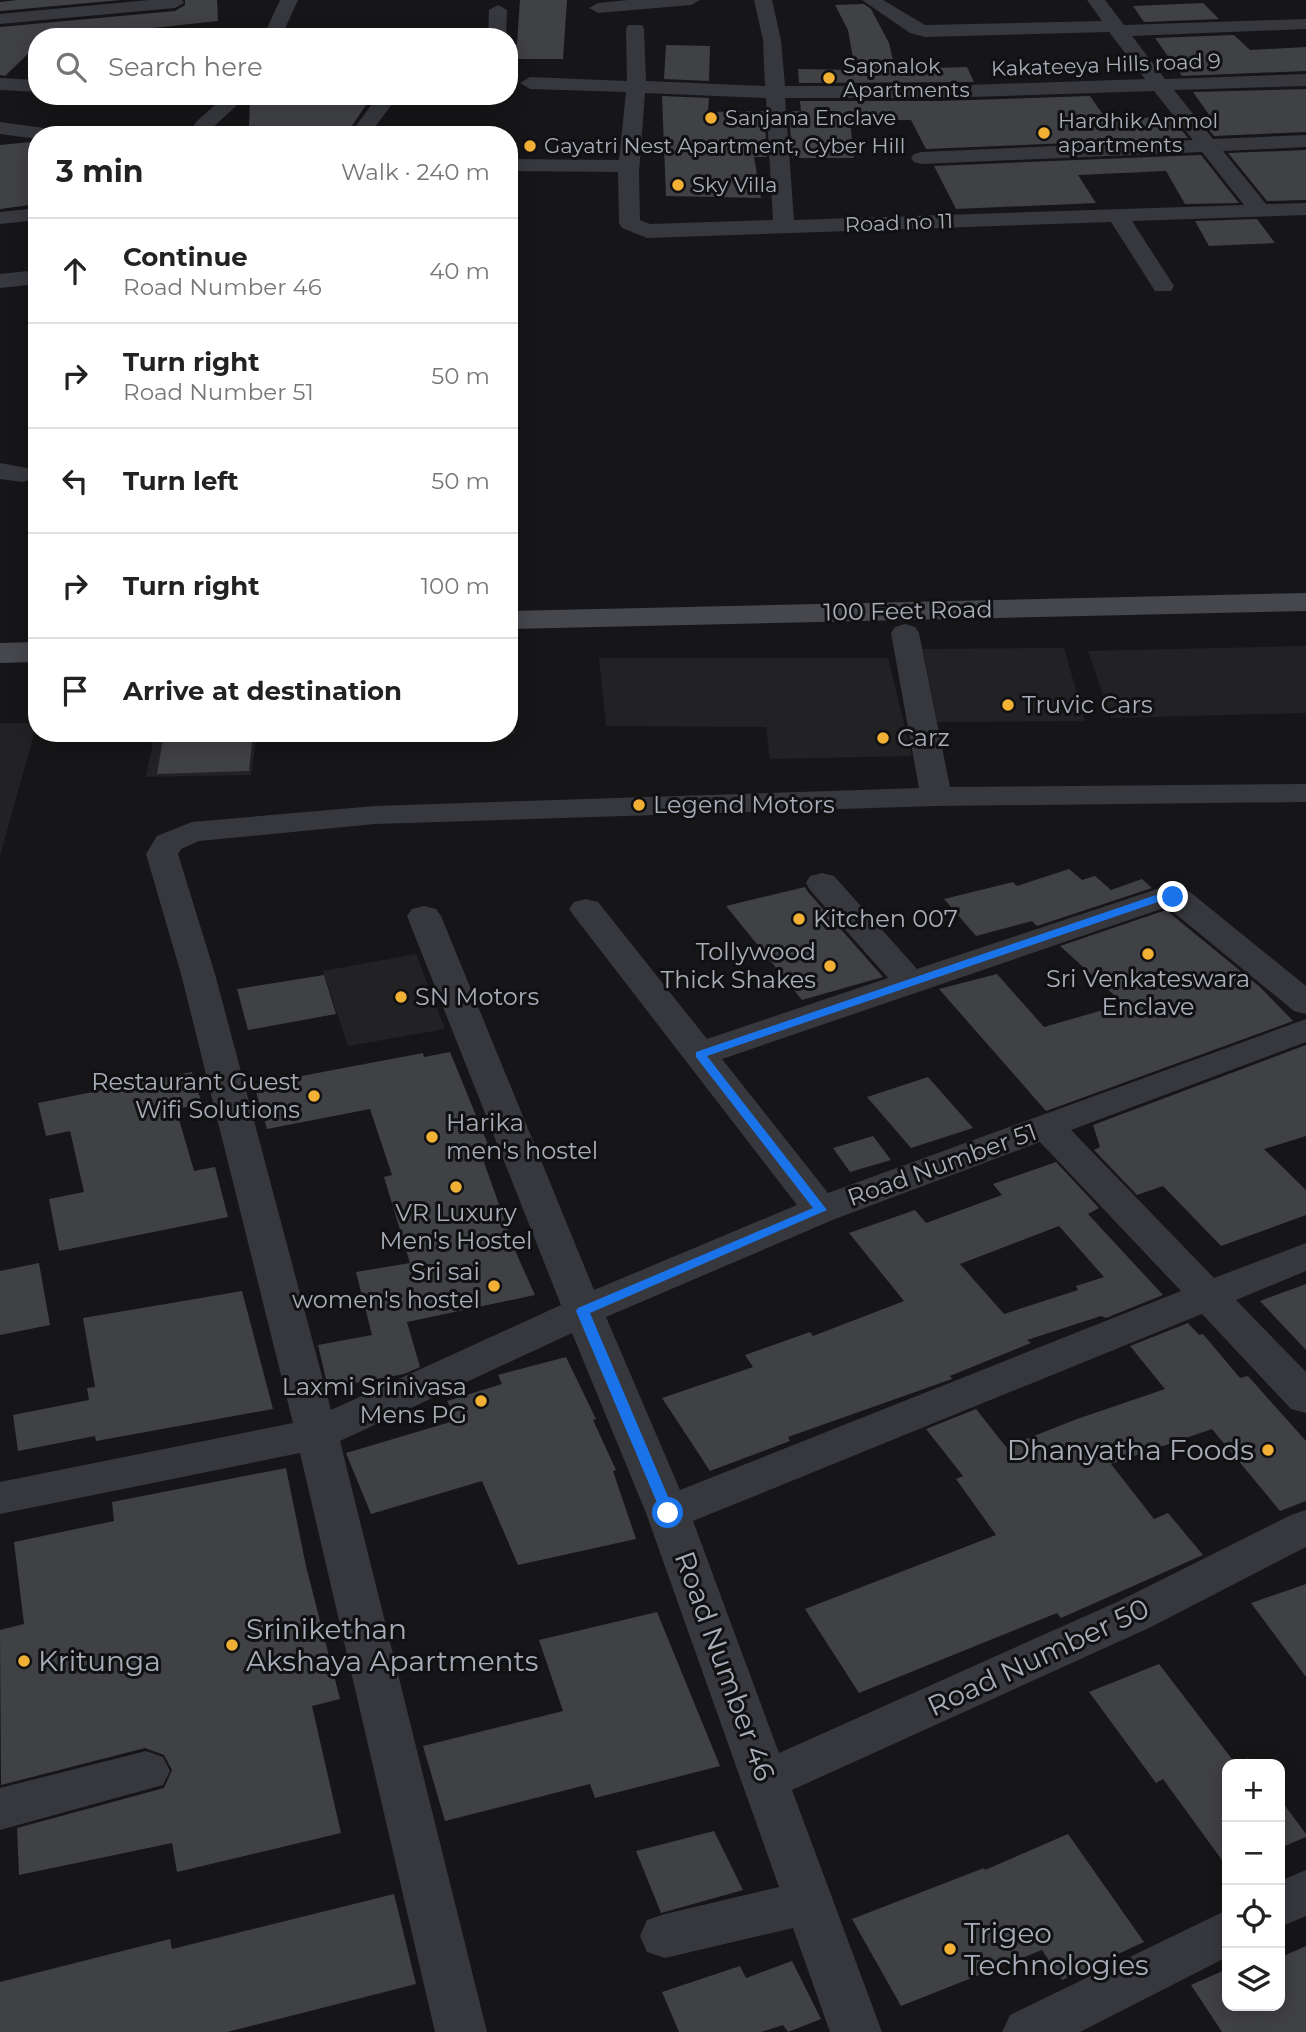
<!DOCTYPE html>
<meta charset="utf-8">
<style>
:root{--surface:#fff;--page:#f6f6f6;--text:#222;--muted:#767676;--line:#e0e0e0}
body{margin:0;font-family:Montserrat,sans-serif;background:var(--page);color:var(--text)}
.controls{position:absolute;right:21px;bottom:21px;display:grid;overflow:hidden;border-radius:14px;box-shadow:0 4px 18px #0003}
.controls button{width:63px;height:63px;display:grid;place-items:center;padding:0;border:0;border-bottom:2px solid var(--line);background:var(--surface);color:var(--text);font:35px sans-serif}
.stop{position:absolute;width:21px;height:21px;margin:-16px;border:5px solid #1a73e8;border-radius:50%;background:#fff}
.stop.end{background:#1a73e8;border-color:#fff;box-shadow:0 2px 7px #0008}
.list{margin:0;padding:0;list-style:none}
h2{display:flex;justify-content:space-between;align-items:center;height:91px;margin:0;padding:0 28px;font-size:30px}
h2 small{font-size:23px;font-weight:400;color:var(--muted)}
.list li{display:grid;grid-template-columns:46px 1fr auto;gap:21px;align-items:center;box-sizing:border-box;height:105px;padding:0 28px;border-top:2px solid var(--line)}
.list b{display:block;font-size:26px;white-space:nowrap}
.list p{margin:0;font-size:23px;white-space:nowrap;color:var(--muted)}
.list em{font-size:23px;font-style:normal;color:var(--muted)}
.icon{flex:none;width:38px;height:38px;fill:none;stroke:currentColor;stroke-width:2;stroke-linecap:round;stroke-linejoin:round}
.map{position:relative;flex:none;width:1306px;height:2032px;overflow:hidden}
.search{position:absolute;background:var(--surface);box-shadow:0 4px 18px #0003;left:28px;top:28px;width:490px;height:77px;display:flex;align-items:center;gap:18px;box-sizing:border-box;padding:0 24px;border-radius:28px;color:var(--muted);font-size:26px}
.panel{position:absolute;background:var(--surface);box-shadow:0 4px 18px #0003;left:28px;top:126px;width:490px;height:616px;border-radius:28px}
.map>svg:first-child{display:block}
.built{fill:#222225}
.building{fill:#404145;fill-rule:evenodd}
.lines{fill:none;stroke-linecap:round;stroke-linejoin:round}
.minor{fill:#37383d;fill-rule:evenodd}
.secondary{fill:#45474d;fill-rule:evenodd}
.route{fill:#1a73e8}
.poi-dot{fill:#f2b134;stroke:#111113;stroke-width:2.5}
.labels{text-anchor:middle;stroke-width:6;stroke-linejoin:round;paint-order:stroke}
.far-street-label{font-size:21px;fill:#a8adb8;stroke:#111113}
.far-poi-label{font-size:21px;fill:#a8adb8;stroke:#111113;text-anchor:start}
.street-label{font-size:24px;fill:#a8adb8;stroke:#111113}
.poi-label{font-size:24px;fill:#a8adb8;stroke:#111113;text-anchor:start}
.near-poi-label{font-size:28px;fill:#a8adb8;stroke:#111113;text-anchor:start}
.near-street-label{font-size:28px;fill:#a8adb8;stroke:#111113}
</style>
<div class="map">
<svg width="1306" height="2032" viewBox="0 0 1306 2032">
<rect width="100%" height="100%" fill="#161618"/>
<!-- built -->
<g class="built">
<path d="M1306 646V713L1111 718 1088 651Z"/>
<path d="M1064 648 1085 721 937 722 923 649Z"/>
<path d="M509 658H516L515 734 339 737V733H509Z"/>
<path d="M599 658H888L912 756 770 759 766 727 606 726Z"/>
<path d="M0 723H37L0 856Z"/>
<path d="M155 733H257L251 775 146 777Z"/>
<path d="M416 954 445 1029 348 1046 323 971Z"/>
</g>
<!-- building -->
<g class="building">
<path d="M17 0H121L0 11V2Z"/>
<path d="M185 0H217L218 21 69 37H37V45L5 76 0 75V27L175 11 185 5Z"/>
<path d="M520 0H567L563 59H516Z"/>
<path d="M1203 3 1219 19 1144 22 1133 6Z"/>
<path d="M864 4 871 9 889 43 895 69 967 67 974 82 799 83 798 69 855 70 848 30 835 5Z"/>
<path d="M1234 35 1250 50 1306 47V71L1182 76 1155 38Z"/>
<path d="M666 45 710 46 709 81 664 79Z"/>
<path d="M1306 89V132L1214 136 1198 116H1210L1193 92Z"/>
<path d="M250 96H372L348 132 249 128Z"/>
<path d="M662 96 709 98 708 112 764 111 767 157H754L761 198 666 196Z"/>
<path d="M1090 96 1106 119 1171 117 1188 138 926 149 911 120H850L854 158H792L789 111H801L800 101H939Z"/>
<path d="M30 142 37 156V204L0 209V145Z"/>
<path d="M1306 150V200L1267 201 1228 153Z"/>
<path d="M1201 155 1239 203 1185 204 1166 171 1078 175 1096 203 956 209 934 166Z"/>
<path d="M1257 219 1275 243 1209 246 1195 221Z"/>
<path d="M164 733H253L249 771 157 774Z"/>
<path d="M1069 869 1082 880 1095 876 1111 890 1142 879 1152 888 1037 926 1032 921 976 936 944 899 1013 882 1017 886Z"/>
<path d="M805 887 808 892 883 977 802 1000 726 906Z"/>
<path d="M1166 910 1260 987 1293 1021 1046 1111 939 989 997 974 1044 1027 1124 1004 1060 946Z"/>
<path d="M324 975 336 1014 248 1030 237 989Z"/>
<path d="M1306 1045V1136L1264 1149 1306 1190V1215L1221 1246 1163 1186 1137 1195 1094 1150 1100 1147 1093 1125Z"/>
<path d="M450 1052 491 1152 481 1154 517 1255 535 1295 407 1322 420 1367 404 1374 328 1388 318 1345 372 1335 356 1272 410 1263 384 1177 392 1175 370 1109 267 1129 254 1085 423 1053 424 1057Z"/>
<path d="M192 1072 202 1104 176 1109 194 1171 215 1167 228 1217 59 1251 49 1199 84 1192 70 1131 46 1136 38 1103Z"/>
<path d="M928 1077 973 1128 911 1148 867 1097Z"/>
<path d="M873 1136 891 1160 850 1172 833 1148Z"/>
<path d="M1056 1162 1099 1208 1088 1214 1163 1295 1106 1318 1101 1316 1027 1340 1031 1343 950 1376 952 1379 788 1437 790 1441 710 1471 662 1398 753 1367 745 1355 810 1332 813 1336 904 1301 849 1233 915 1210 926 1223 1002 1195 993 1184ZM1059 1226 1104 1277 1076 1286 1078 1290 1004 1314 960 1264Z"/>
<path d="M39 1263 50 1325 0 1335V1271Z"/>
<path d="M1306 1284V1350L1260 1301Z"/>
<path d="M242 1291 273 1409 96 1441 95 1436 18 1451 13 1415 89 1400 87 1388 95 1387 83 1318Z"/>
<path d="M1188 1323 1199 1335 1203 1334 1240 1378 1248 1376 1306 1441V1501L1280 1511 1212 1429 1111 1464 1154 1519 1168 1513 1203 1555 1061 1618 1057 1613 859 1693 805 1609 996 1535 956 1479 963 1476 926 1429 976 1409 1006 1447 1077 1419 1165 1389 1130 1346Z"/>
<path d="M566 1357 596 1419 593 1420 616 1470 613 1471 636 1539 518 1565 482 1481 371 1514 346 1453 457 1420 447 1401 502 1384 498 1375Z"/>
<path d="M286 1468 306 1566 340 1699 312 1706 341 1833 177 1872 172 1843 19 1875 17 1828 164 1788 172 1770 164 1755 145 1748 1 1785 0 1630 24 1624 14 1542 114 1521 112 1502Z"/>
<path d="M1306 1584V1677L1251 1603Z"/>
<path d="M657 1612 720 1766 595 1798 590 1784 445 1821 423 1746 563 1711 539 1640Z"/>
<path d="M1159 1664 1235 1763 1248 1758 1253 1764H1227V1867L1163 1779 1156 1783 1089 1692Z"/>
<path d="M1280 1799 1306 1834V1837L1280 1848Z"/>
<path d="M714 1831 743 1890 661 1913 636 1851Z"/>
<path d="M1068 1834 1144 1942 1062 1980 1042 1950 901 2006 852 1919 984 1868 985 1870Z"/>
<path d="M394 1894 416 1984 227 2032H0V1982L170 1939 172 1949Z"/>
<path d="M1306 1946V2032H1222L1191 1985 1227 1969V2006H1280V1955L1281 1957Z"/>
<path d="M792 1961 821 2019 788 2032 783 2025 761 2032H679L662 1992 740 1966 746 1978Z"/>
</g>
<g class="lines">
<!-- minor -->
<g class="minor">
<path d="M149 0H182L184 3 175 8 0 24V14Z"/>
<path d="M280 0H298L281 37H263Z"/>
<path d="M628 0H700L691 5 598 13 589 8 598 3Z"/>
<path d="M754 0H772L781 40 785 86H939L1145 79 1109 32 925 37 910 33 862 0H883L925 25 1102 21 1087 0H1105L1124 25 1306 19V29L1132 36 1165 79 1306 74V86L1174 90 1213 139 1306 135V147L1223 151 1266 204 1306 203V215L1132 221 1174 286 1171 291H1155L1111 222 647 238 622 228 619 223 618 172 509 171V159L619 160 626 92 530 89 520 83 530 77 627 81 626 29 628 25H642L644 29 646 81 765 86 763 40ZM1154 91 1193 140 921 152 914 154 911 158 914 162 921 164 1202 152 1244 205 794 220 785 98H939ZM645 93 766 98 773 220 650 224 640 220 639 172Z"/>
<path d="M498 5 507 10 506 37H488L489 10Z"/>
<path d="M0 78 37 80V92L0 90Z"/>
<path d="M225 96H247L211 129H197L194 125 197 121Z"/>
<path d="M378 96H398L369 135H349Z"/>
<path d="M0 122 51 129 61 135H37V139L0 134Z"/>
<path d="M37 208V220L0 224V212Z"/>
<path d="M37 270V284L0 288V274Z"/>
<path d="M0 463 32 469 36 474 32 479 23 482 0 479Z"/>
<path d="M905 624 915 627 919 633 950 787 1306 784V802L936 806 375 824 199 841 181 849 178 854 215 974 331 1410 561 1305 407 916 412 909 424 906 436 909 441 916 594 1290 797 1205 574 916 569 909 574 902 586 899 598 902 707 1039 888 978 810 890 806 883 810 876 822 873 834 876 917 969 1166 886 1190 892 1306 986V1014L1294 1011 1167 907 722 1059 828 1193 1306 1019V1042L1071 1130 1214 1278 1306 1243V1271L1236 1300 1306 1372V1413L1291 1409 1202 1314 693 1521 779 1753 1117 1602 1291 1515 1306 1510V1547L1149 1628 792 1790 882 2032H830L793 1928 665 1958 647 1952 640 1936 647 1920 665 1914 779 1887 646 1513 572 1333 340 1441 487 2032H435L300 1453 0 1514V1482L293 1423 181 974 146 854 157 836 192 822 375 806 919 788 891 633 895 627ZM1040 1142 1181 1291 680 1490 606 1317 835 1219Z"/>
<path d="M146 1751 163 1757 170 1771 163 1785 0 1830V1788Z"/>
<path d="M1306 1870V1916L1280 1927V1881Z"/>
<path d="M1227 1910V1957L1080 2032H1002L1010 2015Z"/>
</g>
<!-- secondary -->
<g class="secondary">
<path d="M1306 593V611L509 629V611Z"/>
<path d="M37 642V662L0 663V643Z"/>
</g>
</g>
<!-- route -->
<path class="route" d="M1173 894 1177 895V899L1161 901 707 1056 827 1210 590 1313 675 1513 668 1518 663 1517 576 1311 578 1308 813 1208 696 1057V1052L1156 895Z"/>
<!-- markers -->
<g class="poi-dot">
<circle cx="829" cy="78" r="7"/>
<circle cx="711" cy="118" r="7"/>
<circle cx="1044" cy="133" r="7"/>
<circle cx="530" cy="146" r="7"/>
<circle cx="678" cy="185" r="7"/>
<circle cx="1008" cy="705" r="7"/>
<circle cx="883" cy="738" r="7"/>
<circle cx="639" cy="805" r="7"/>
<circle cx="799" cy="919" r="7"/>
<circle cx="1148" cy="954" r="7"/>
<circle cx="830" cy="966" r="7"/>
<circle cx="401" cy="997" r="7"/>
<circle cx="314" cy="1096" r="7"/>
<circle cx="432" cy="1137" r="7"/>
<circle cx="456" cy="1187" r="7"/>
<circle cx="494" cy="1286" r="7"/>
<circle cx="481" cy="1401" r="7"/>
<circle cx="1268" cy="1450" r="7"/>
<circle cx="232" cy="1645" r="7"/>
<circle cx="24" cy="1661" r="7"/>
<circle cx="950" cy="1949" r="7"/>
</g>
<g class="labels">
<!-- far-street labels -->
<g class="far-street-label">
<text transform="translate(1106 65) rotate(-2)" y="7">Kakateeya Hills road 9</text>
<text transform="translate(899 223) rotate(-2)" y="7">Road no 11</text>
</g>
<!-- far-poi labels -->
<g class="far-poi-label">
<text x="843" y="73">Sapnalok<tspan x="843" dy="24">Apartments</tspan></text>
<text x="725" y="125">Sanjana Enclave</text>
<text x="1058" y="128">Hardhik Anmol<tspan x="1058" dy="24">apartments</tspan></text>
<text x="544" y="153">Gayatri Nest Apartment, Cyber Hill</text>
<text x="692" y="192">Sky Villa</text>
</g>
<!-- street labels -->
<g class="street-label">
<text transform="translate(908 611) rotate(-1)" y="8">100 Feet Road</text>
<text transform="translate(942 1165) rotate(-20)" y="8">Road Number 51</text>
</g>
<!-- poi labels -->
<g class="poi-label">
<text x="1022" y="713">Truvic Cars</text>
<text x="897" y="746">Carz</text>
<text x="653" y="813">Legend Motors</text>
<text x="813" y="927">Kitchen 007</text>
<text x="816" y="960" text-anchor="end">Tollywood<tspan x="816" dy="28">Thick Shakes</tspan></text>
<text x="1148" y="987" text-anchor="middle">Sri Venkateswara<tspan x="1148" dy="28">Enclave</tspan></text>
<text x="415" y="1005">SN Motors</text>
<text x="300" y="1090" text-anchor="end">Restaurant Guest<tspan x="300" dy="28">Wifi Solutions</tspan></text>
<text x="446" y="1131">Harika<tspan x="446" dy="28">men's hostel</tspan></text>
<text x="456" y="1221" text-anchor="middle">VR Luxury<tspan x="456" dy="28">Men's Hostel</tspan></text>
<text x="480" y="1280" text-anchor="end">Sri sai<tspan x="480" dy="28">women's hostel</tspan></text>
<text x="467" y="1395" text-anchor="end">Laxmi Srinivasa<tspan x="467" dy="28">Mens PG</tspan></text>
</g>
<!-- near-poi labels -->
<g class="near-poi-label">
<text x="1254" y="1460" text-anchor="end">Dhanyatha Foods</text>
<text x="246" y="1639">Srinikethan<tspan x="246" dy="32">Akshaya Apartments</tspan></text>
<text x="38" y="1671">Kritunga</text>
<text x="964" y="1943">Trigeo<tspan x="964" dy="32">Technologies</tspan></text>
</g>
<!-- near-street labels -->
<g class="near-street-label">
<text transform="translate(1038 1657) rotate(-25)" y="10">Road Number 50</text>
<text transform="translate(725 1666) rotate(70)" y="10">Road Number 46</text>
</g>
</g>
</svg>
<div class="controls">
<button>+</button>
<button>−</button>
<button><svg class="icon" aria-label="locate" viewBox="0 0 24 24"><circle cx="12" cy="12" r="6"/><path d="M12 2v4M12 18v4M2 12h4M18 12h4"/></svg></button>
<button><svg class="icon" aria-label="layers" viewBox="0 0 24 24"><path d="M12 4l9 5-9 5-9-5zM3 14l9 5 9-5"/></svg></button>
</div>
<div class="stop" style="left:668px;top:1513px"></div>
<div class="stop end" style="left:1173px;top:897px"></div>
<div class="search"><svg class="icon" aria-label="search" viewBox="0 0 24 24"><circle cx="10" cy="10" r="6"/><path d="M15 15l6 6"/></svg>Search here</div>
<section class="panel">
<h2>3 min<small>Walk · 240 m</small></h2>
<ul class="list">
<li><svg class="icon" aria-label="ahead" viewBox="0 0 24 24"><path d="M12 20V5M6 11l6-6 6 6"/></svg><div><b>Continue</b><p>Road Number 46</p></div><em>40 m</em></li>
<li><svg class="icon" aria-label="right" viewBox="0 0 24 24"><path d="M7 20v-9h11M14 6l5 5-5 5"/></svg><div><b>Turn right</b><p>Road Number 51</p></div><em>50 m</em></li>
<li><svg class="icon" aria-label="left" viewBox="0 0 24 24"><path d="M17 20v-9H6M10 6l-5 5 5 5"/></svg><div><b>Turn left</b></div><em>50 m</em></li>
<li><svg class="icon" aria-label="right" viewBox="0 0 24 24"><path d="M7 20v-9h11M14 6l5 5-5 5"/></svg><div><b>Turn right</b></div><em>100 m</em></li>
<li><svg class="icon" aria-label="arrive" viewBox="0 0 24 24"><path d="M6 21V4h12l-3 4 3 4H6"/></svg><div><b>Arrive at destination</b></div></li>
</ul>
</section>
</div>
